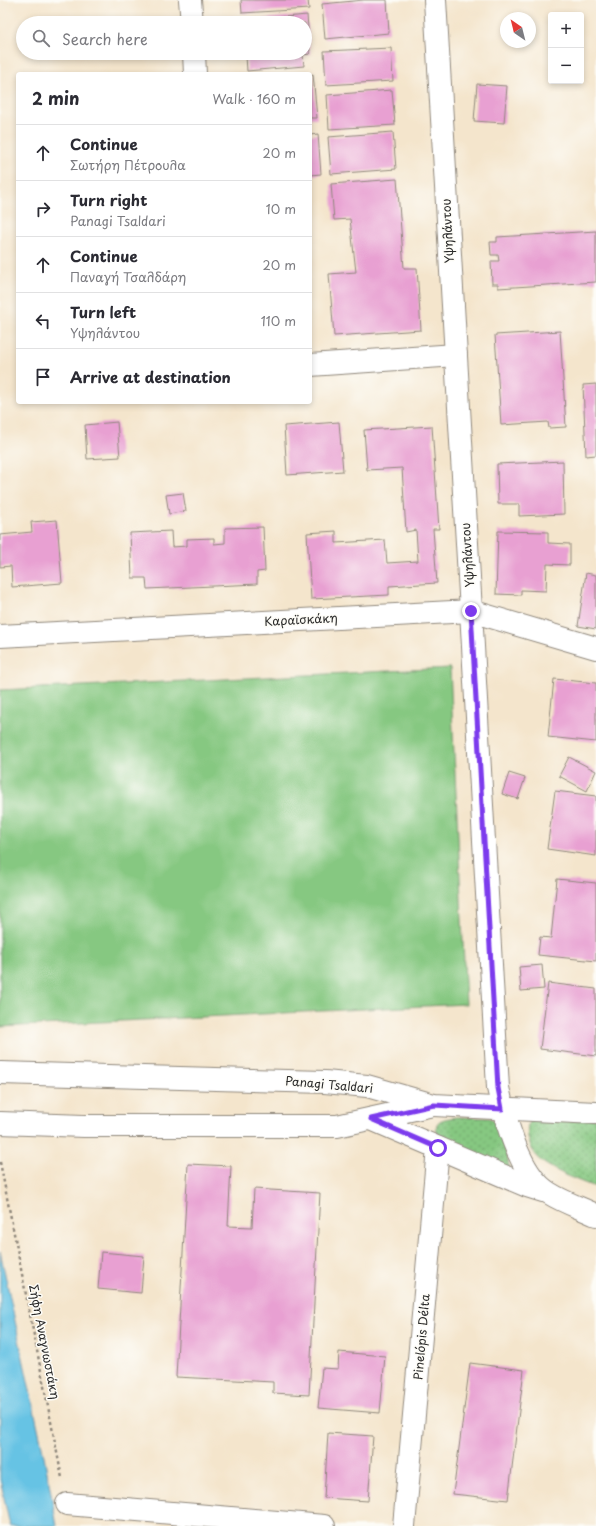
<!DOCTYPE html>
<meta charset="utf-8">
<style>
:root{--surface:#fff;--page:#f2f2f3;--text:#2b2b33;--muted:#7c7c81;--line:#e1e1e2}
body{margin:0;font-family:"Playpen Sans",sans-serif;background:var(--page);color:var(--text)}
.controls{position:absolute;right:12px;top:12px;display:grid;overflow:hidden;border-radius:4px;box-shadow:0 2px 6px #0003}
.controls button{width:36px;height:36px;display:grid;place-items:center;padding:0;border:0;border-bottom:1px solid var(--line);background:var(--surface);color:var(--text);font:20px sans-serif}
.compass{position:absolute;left:500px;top:12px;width:36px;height:36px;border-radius:50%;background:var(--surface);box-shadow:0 2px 6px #0003;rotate:325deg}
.stop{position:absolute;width:12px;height:12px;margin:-9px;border:3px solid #7c3aed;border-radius:50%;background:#fff}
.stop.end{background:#7c3aed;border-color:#fff;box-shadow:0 1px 4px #0008}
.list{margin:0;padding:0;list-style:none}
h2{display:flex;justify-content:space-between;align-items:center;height:52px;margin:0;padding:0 16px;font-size:17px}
h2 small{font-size:13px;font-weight:400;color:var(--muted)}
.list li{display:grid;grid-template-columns:26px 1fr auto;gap:12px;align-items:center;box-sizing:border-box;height:56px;padding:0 16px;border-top:1px solid var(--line)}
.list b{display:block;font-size:15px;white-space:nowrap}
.list p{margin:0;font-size:13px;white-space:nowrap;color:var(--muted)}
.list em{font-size:13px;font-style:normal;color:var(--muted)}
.icon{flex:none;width:22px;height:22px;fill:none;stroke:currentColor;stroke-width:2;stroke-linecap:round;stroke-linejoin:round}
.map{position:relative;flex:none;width:596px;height:1526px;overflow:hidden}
.search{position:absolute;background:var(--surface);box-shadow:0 2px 6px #0003;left:16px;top:16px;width:296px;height:44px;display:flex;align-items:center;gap:10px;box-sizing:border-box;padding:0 14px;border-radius:22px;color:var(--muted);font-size:15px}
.panel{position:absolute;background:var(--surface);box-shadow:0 2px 6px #0003;left:16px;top:72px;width:296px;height:332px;border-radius:4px}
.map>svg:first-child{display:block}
.grass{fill:url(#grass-dots);stroke:#587a56}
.pitch{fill:#86c881;stroke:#587a56}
.water{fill:#66c3e4;stroke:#487788}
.building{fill:#e8a0d2}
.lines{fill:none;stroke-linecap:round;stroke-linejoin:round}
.minor-casing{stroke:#90887c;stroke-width:24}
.path{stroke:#90887c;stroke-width:2.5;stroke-dasharray:3 3;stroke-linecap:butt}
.minor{stroke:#fff;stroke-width:22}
.route{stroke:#7c3aed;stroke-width:5}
.labels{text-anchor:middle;stroke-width:3;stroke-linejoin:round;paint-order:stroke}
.street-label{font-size:12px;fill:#2b2b2b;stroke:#fdfcf7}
</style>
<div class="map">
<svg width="596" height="1526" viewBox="0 0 596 1526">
<defs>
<pattern id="grass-dots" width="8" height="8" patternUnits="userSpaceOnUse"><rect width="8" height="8" fill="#86c881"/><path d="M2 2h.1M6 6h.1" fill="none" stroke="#6ea36a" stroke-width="1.8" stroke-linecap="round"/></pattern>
</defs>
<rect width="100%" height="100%" fill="#fdfcf7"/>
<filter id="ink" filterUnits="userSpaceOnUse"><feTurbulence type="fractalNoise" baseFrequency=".025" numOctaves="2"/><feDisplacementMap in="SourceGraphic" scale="8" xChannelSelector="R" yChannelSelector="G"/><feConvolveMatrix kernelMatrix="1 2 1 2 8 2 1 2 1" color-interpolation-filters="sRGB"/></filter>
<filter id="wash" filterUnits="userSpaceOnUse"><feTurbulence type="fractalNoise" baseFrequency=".012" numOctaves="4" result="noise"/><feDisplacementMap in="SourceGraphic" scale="16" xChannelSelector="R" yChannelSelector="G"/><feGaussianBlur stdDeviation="0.9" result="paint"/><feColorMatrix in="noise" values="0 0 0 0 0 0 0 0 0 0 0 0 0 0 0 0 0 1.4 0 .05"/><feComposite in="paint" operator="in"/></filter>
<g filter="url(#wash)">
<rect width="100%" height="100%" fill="#f4e5cc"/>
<!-- grass -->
<g class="grass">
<path d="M457 1117 490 1118 495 1121 508 1160 509 1168 439 1137C431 1120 442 1119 457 1117Z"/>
<path d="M531 1118 596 1119V1187C582 1183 544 1167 536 1156 532 1150 529 1143 528 1136 527 1129 527 1124 531 1118Z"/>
</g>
<!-- pitch -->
<path class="pitch" d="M450 668 466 1004 0 1027V690Z"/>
<!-- water -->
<path class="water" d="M0 1251 44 1456 57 1526H10L0 1479Z"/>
<g id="blocks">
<!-- building -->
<g class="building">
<path d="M241 0H308L309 9 242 13Z"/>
<path d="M364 0H387L389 33 325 39 322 4Z"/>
<path d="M307 15 310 54 303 55 304 66 247 71 246 56 243 57V53H305V23H240V21Z"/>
<path d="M391 48 393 81 326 85 324 51Z"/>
<path d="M313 74 317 118H310V75Z"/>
<path d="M477 84 507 86 504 123 474 121Z"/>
<path d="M392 90 395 125 329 129 327 95Z"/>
<path d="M393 132 396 169 331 174 328 137Z"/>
<path d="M318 134 321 174 310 175V135Z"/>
<path d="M397 179 404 268H417L421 330 334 336 329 274 356 272 350 219 334 220 331 184Z"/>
<path d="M596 231V282L498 288V284H492L491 261H499L498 255H491L490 242H497V237Z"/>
<path d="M560 331 566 427 549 428 548 422 501 425 495 335Z"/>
<path d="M596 384V455L586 456 583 385Z"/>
<path d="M117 422 120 457 87 459 85 425Z"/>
<path d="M339 422 343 471 287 475 284 426Z"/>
<path d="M432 426 439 529H433L437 583 389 586V595L311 599 307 533 336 531V543L385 540 387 563 418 561 416 530 406 532 402 468 367 470 364 430Z"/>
<path d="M563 461 564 514 519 516V504H498L497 464Z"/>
<path d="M183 493 186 511 169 514 166 495Z"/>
<path d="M57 520 62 583 12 587 11 566 0 567V535L32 532 31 522Z"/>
<path d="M263 527 265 571 257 572V584L147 589 146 578H132L130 533 171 531 172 547 187 546V539L214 538V544L225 543V528Z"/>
<path d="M498 531 548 532V543L570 544V565L547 564 546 591 521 590V595L496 594Z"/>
<path d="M586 573 596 575V629L578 626Z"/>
<path d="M554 679 596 683V742L548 737Z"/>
<path d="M569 757 596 771 587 791 559 776Z"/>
<path d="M509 773 525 778 518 799 502 794Z"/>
<path d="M555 791 596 796V856L547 849Z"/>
<path d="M557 879 596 883V961L538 955 540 937 551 938Z"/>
<path d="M542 965 544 989 521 991 519 967Z"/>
<path d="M548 983 596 989V1056L540 1049Z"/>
<path d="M188 1164 231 1166 228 1226 252 1227 254 1189 320 1193 309 1395 273 1393V1382L176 1377Z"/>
<path d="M101 1252 144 1256 141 1293 98 1289Z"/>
<path d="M339 1352 385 1356 380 1413 318 1408 322 1368 338 1369Z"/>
<path d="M470 1363 524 1370 508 1500 453 1494Z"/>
<path d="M328 1433 373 1436 368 1501 324 1498Z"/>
</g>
</g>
</g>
<g filter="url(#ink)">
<use href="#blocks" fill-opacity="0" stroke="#90887c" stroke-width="1"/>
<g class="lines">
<!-- minor casing -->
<g class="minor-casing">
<g id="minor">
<path d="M190 0 192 23"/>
<path d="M435 0 471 611 498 1088C505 1119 520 1176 549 1193 563 1202 581 1208 596 1215"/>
<path d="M194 53 195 74"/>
<path d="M310 365 456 355"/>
<path d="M0 636 471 611 596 648"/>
<path d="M0 1073 325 1082 367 1086 434 1105 596 1113"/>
<path d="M371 1119 527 1186 543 1191"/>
<path d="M0 1123 84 1126H337L433 1105"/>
<path d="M67 1504 324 1526"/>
<path d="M404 1526 438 1148"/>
</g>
</g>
<!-- path -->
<path class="path" d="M0 1162 62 1478"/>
<!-- minor -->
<use href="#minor" class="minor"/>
</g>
</g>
<g class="lines" filter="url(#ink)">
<!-- route -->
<path class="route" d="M438 1148 371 1119 434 1105 502 1109 498 1088 471 611"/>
</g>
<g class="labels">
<!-- street labels -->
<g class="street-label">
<text transform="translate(448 231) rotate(-93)" y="4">Υψηλάντου</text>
<text transform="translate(468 555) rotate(-94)" y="4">Υψηλάντου</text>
<text transform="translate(301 620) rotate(-3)" y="4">Καραϊσκάκη</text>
<text transform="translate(329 1085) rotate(5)" y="4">Panagi Tsaldari</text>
<text transform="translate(422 1337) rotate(-85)" y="4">Pinelópis Délta</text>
<text transform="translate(44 1342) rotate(79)" y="4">Σήφη Αναγνωστάκη</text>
</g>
</g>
</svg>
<div class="controls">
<button>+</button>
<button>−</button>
</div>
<svg class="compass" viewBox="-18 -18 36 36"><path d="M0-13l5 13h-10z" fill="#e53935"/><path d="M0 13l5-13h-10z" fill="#7c7c81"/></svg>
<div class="stop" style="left:438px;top:1148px"></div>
<div class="stop end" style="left:471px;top:611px"></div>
<div class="search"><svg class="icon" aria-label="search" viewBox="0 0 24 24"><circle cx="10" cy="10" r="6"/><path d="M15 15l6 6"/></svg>Search here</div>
<section class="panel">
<h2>2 min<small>Walk · 160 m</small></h2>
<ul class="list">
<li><svg class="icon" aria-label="ahead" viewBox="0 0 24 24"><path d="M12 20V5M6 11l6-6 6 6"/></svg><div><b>Continue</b><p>Σωτήρη Πέτρουλα</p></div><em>20 m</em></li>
<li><svg class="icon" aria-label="right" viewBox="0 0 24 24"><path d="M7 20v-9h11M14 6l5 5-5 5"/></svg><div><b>Turn right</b><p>Panagi Tsaldari</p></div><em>10 m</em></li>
<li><svg class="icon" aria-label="ahead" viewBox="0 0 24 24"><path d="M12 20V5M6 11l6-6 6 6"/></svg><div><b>Continue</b><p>Παναγή Τσαλδάρη</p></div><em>20 m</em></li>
<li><svg class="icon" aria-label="left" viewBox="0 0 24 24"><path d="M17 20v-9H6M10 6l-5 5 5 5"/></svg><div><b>Turn left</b><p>Υψηλάντου</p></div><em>110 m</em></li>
<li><svg class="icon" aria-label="arrive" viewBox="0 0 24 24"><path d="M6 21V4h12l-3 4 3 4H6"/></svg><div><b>Arrive at destination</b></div></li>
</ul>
</section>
</div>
